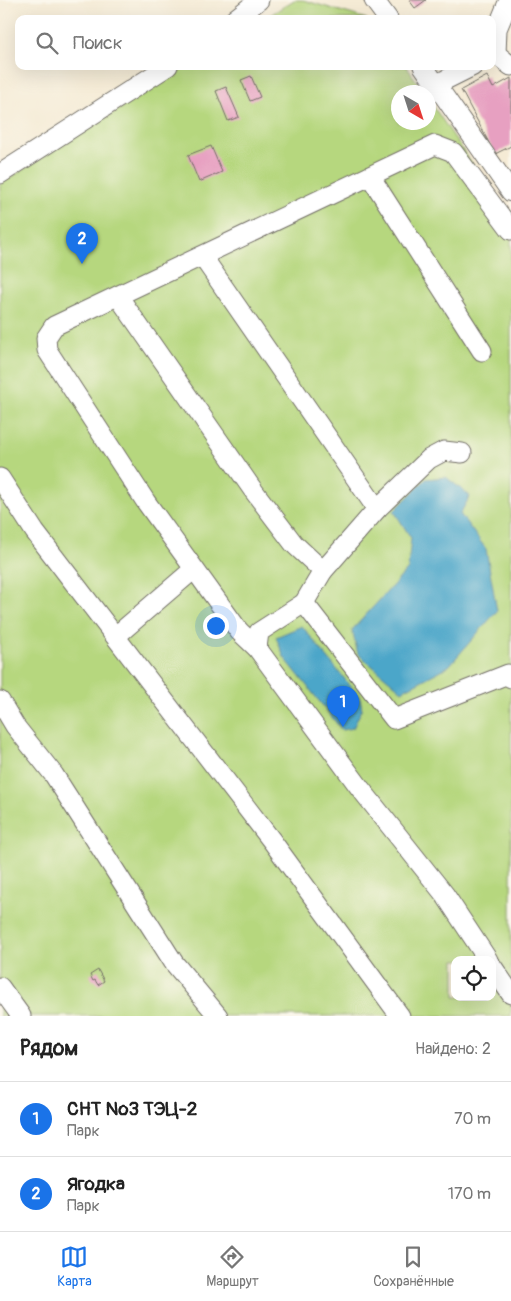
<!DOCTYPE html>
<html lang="ru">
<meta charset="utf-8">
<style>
:root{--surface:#fff;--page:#f2f2f2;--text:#222;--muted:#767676;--line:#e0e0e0;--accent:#1a73e8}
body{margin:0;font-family:Pangolin,sans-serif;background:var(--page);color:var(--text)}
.controls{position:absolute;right:15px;bottom:15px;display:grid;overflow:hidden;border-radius:10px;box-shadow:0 5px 20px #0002}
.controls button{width:45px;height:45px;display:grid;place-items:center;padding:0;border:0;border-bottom:1px solid var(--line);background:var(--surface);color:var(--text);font:25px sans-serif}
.compass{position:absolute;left:391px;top:85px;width:45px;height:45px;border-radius:50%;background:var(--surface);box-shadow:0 5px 20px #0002;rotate:141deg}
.you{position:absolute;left:215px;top:625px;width:18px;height:18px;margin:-12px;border:4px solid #fff;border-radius:50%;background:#1a73e8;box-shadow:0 0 0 8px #1a73e833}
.badge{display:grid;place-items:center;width:32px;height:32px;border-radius:50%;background:var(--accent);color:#fff;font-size:16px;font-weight:700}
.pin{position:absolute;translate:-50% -41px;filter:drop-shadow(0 1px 2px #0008)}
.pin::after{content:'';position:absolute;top:26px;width:18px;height:15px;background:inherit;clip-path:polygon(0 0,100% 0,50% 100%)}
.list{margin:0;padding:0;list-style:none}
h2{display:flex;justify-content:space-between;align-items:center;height:65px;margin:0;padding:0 20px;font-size:21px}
h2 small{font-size:16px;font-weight:400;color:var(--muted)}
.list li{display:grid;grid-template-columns:32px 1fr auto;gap:15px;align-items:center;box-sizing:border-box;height:75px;padding:0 20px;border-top:1px solid var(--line)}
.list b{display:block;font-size:19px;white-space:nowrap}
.list p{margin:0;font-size:16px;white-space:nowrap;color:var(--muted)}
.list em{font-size:16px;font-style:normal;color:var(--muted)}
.icon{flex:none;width:28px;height:28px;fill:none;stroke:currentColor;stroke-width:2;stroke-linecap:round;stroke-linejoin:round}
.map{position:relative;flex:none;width:511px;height:1016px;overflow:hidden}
.search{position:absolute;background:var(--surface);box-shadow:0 5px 20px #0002;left:15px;right:15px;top:15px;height:55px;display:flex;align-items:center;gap:12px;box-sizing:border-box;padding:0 18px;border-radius:10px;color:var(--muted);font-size:19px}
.sheet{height:215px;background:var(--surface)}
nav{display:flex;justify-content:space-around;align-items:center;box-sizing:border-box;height:70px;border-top:1px solid var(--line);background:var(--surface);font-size:14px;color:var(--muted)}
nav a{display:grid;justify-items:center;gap:2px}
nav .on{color:var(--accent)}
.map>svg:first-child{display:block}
.green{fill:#b6d77e;stroke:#708154;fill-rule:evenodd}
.water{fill:#4ba6c9;stroke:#3b687a}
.building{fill:#e7a0c1}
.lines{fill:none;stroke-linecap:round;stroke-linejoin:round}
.minor-casing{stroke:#726e66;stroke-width:21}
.minor{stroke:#fff;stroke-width:19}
</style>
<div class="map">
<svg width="511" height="1016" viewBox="0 0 511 1016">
<rect width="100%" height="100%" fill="#fbf7ec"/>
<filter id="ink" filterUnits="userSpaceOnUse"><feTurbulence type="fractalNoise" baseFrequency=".02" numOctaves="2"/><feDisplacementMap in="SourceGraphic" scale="10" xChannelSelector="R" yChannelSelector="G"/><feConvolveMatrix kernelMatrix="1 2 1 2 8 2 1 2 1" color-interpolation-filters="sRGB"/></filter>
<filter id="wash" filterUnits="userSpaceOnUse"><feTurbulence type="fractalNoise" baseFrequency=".0096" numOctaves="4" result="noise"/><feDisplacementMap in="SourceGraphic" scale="20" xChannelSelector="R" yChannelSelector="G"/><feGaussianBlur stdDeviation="1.12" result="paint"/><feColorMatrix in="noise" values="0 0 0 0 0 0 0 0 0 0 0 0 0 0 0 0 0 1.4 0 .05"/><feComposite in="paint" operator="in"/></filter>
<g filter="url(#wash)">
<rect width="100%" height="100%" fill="#f5ebd5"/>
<!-- green -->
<g class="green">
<path d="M294 0H303L367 19H264Z"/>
<path d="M188 66H406L424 92H398V122H428L429 100 511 221V1016H0V184ZM455 960H492V997H455Z"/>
</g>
<!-- water -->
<g class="water">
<path d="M446 477 470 496 460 514 486 549 497 611 449 666 402 691 358 654 352 630 408 569 411 538 394 511 426 479Z"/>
<path d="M302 626 360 698 362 709 353 728 342 730 284 657 276 637Z"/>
</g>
<g id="blocks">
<!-- building -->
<g class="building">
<path d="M409 0H426L415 8Z"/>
<path d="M251 76 260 97 250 101 241 80Z"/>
<path d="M487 76 493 88 511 78V146L495 154 461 90Z"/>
<path d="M226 87 239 117 228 121 216 91Z"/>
<path d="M211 146 222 172 199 182 188 155Z"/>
<path d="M98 970 104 981 98 985 95 980 93 981 90 975Z"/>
</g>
</g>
</g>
<g filter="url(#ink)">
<use href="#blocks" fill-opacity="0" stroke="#726e66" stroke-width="1"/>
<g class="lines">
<!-- minor casing -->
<g class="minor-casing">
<g id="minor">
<path d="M374 0 388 19"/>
<path d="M235 19 259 0"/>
<path d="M496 54 497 29 507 5 511 3"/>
<path d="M496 54 511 66"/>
<path d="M423 66 511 192"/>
<path d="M437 84 473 66"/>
<path d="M0 174 168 66"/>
<path d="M370 176 482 351"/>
<path d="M202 256 377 509"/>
<path d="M118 296 253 490 294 544 323 571"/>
<path d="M0 478 35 532 272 841 400 1016"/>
<path d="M304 603 394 719 508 674 511 678"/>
<path d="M116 636 194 569"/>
<path d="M257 648 259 632 304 603 323 571 377 509 429 459 444 451 462 453"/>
<path d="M0 701 15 726 54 775 174 963 218 1016"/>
<path d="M488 960 445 895 360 788 257 648 239 631 146 502 47 350 46 338 54 326 435 145 453 152 511 230"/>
<path d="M492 966 511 994"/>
<path d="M0 987 21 1016"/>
</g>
</g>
<!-- minor -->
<use href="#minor" class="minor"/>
</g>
</g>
</svg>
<div class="controls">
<button><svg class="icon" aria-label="locate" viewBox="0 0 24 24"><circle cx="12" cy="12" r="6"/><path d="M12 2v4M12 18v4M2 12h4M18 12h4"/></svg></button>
</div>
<svg class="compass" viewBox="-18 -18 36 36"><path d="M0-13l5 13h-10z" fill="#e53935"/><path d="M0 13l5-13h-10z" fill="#767676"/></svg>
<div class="you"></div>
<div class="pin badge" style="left:343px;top:727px">1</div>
<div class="pin badge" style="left:82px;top:264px">2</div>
<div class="search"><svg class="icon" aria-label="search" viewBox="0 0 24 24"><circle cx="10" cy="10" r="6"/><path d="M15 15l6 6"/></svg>Поиск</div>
</div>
<section class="sheet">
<h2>Рядом<small>Найдено: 2</small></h2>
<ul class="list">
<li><span class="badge">1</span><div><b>СНТ №3 ТЭЦ-2</b><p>Парк</p></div><em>70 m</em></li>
<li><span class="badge">2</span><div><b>Ягодка</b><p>Парк</p></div><em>170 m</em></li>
</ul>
</section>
<nav>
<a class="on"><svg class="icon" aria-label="map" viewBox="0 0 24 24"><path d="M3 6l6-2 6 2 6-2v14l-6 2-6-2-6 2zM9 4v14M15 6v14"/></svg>Карта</a>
<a><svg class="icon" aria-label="directions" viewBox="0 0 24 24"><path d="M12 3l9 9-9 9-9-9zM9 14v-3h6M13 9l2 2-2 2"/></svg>Маршрут</a>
<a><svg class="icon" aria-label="saved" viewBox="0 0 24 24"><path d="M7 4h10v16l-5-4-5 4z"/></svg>Сохранённые</a>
</nav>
